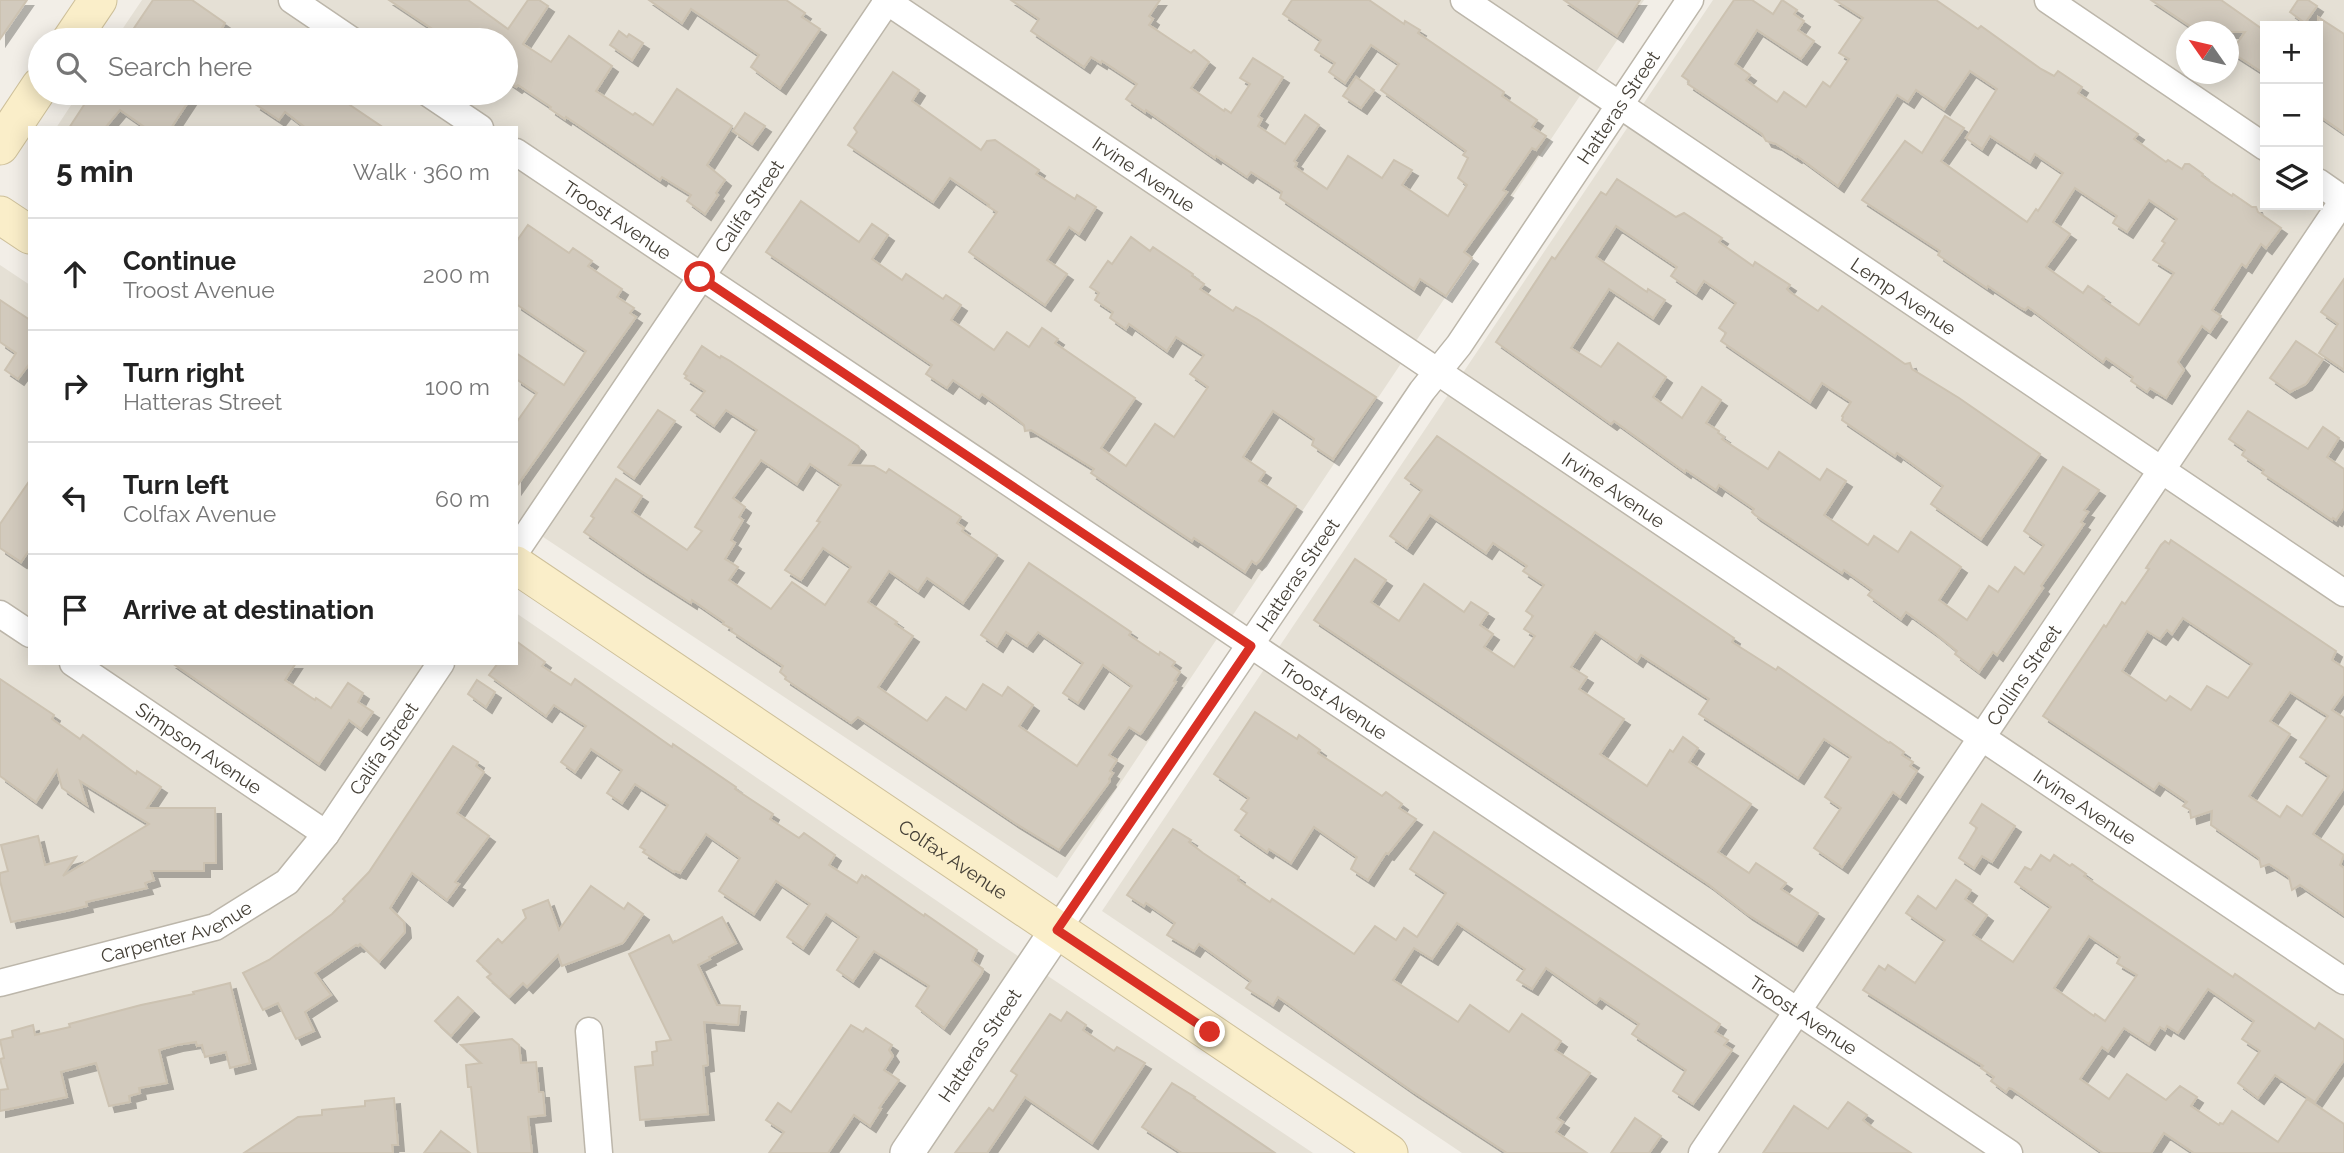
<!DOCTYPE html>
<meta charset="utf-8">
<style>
:root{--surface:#fff;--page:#f2f2f2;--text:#222;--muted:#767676;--line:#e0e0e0}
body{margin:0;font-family:Raleway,sans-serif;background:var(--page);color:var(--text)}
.controls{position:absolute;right:21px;top:21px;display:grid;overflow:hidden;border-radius:0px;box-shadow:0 4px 18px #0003}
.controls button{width:63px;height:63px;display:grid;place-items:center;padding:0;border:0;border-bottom:2px solid var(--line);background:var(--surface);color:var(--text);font:35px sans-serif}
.compass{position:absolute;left:2176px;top:21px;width:63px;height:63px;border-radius:50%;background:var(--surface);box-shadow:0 4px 18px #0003;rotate:304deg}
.stop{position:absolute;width:21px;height:21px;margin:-16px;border:5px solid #d93025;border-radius:50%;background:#fff}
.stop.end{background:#d93025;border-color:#fff;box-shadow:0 2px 7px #0008}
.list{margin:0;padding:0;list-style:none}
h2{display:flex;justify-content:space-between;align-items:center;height:91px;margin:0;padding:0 28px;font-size:30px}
h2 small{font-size:23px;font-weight:400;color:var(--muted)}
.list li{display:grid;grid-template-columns:46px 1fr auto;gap:21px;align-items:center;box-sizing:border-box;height:112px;padding:0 28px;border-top:2px solid var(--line)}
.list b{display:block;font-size:26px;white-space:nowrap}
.list p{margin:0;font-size:23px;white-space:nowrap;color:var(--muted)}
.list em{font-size:23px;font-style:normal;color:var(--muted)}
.icon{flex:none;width:38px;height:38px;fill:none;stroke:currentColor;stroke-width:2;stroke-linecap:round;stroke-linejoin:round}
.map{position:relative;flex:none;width:2344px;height:1153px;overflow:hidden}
.search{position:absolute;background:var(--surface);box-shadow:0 4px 18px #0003;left:28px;top:28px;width:490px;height:77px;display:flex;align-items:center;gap:18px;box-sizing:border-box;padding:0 24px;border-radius:38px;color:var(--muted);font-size:26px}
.panel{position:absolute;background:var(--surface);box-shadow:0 4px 18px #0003;left:28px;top:126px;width:490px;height:539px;border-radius:0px}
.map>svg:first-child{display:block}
.residential{fill:#e5e0d5;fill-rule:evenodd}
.building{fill:#d2cabd;stroke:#ccc2b1;stroke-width:2;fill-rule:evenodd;filter:url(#shadow)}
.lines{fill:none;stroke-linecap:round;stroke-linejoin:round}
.minor-casing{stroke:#bcb6aa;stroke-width:29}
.tertiary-casing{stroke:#bcb6aa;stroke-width:36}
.secondary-casing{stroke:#cec09a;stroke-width:39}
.minor{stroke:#fff;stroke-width:26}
.tertiary{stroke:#fff;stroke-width:33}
.secondary{stroke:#faeec9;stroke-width:37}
.route{stroke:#d93025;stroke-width:9}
.labels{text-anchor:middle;stroke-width:6;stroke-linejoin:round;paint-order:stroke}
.street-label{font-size:19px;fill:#443f36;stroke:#fff}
</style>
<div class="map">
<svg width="2344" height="1153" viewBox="0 0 2344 1153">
<defs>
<filter id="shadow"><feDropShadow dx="6" dy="6" stdDeviation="0" flood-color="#0004"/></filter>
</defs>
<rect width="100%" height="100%" fill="#f2eee7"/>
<!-- residential -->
<g class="residential">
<path d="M142 0H1644L1057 878 516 519V128H56L79 93H506V40H115Z"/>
<path d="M1713 0H2344V1153H1462L1102 911ZM2265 26H2318V205H2265ZM2186 32H2228V74H2186Z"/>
<path d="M0 265 30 285V663H516V613L997 942 1313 1153H0Z"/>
</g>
<!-- building -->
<g class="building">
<path d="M0 0H27L0 39Z"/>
<path d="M153 0H192L225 23 222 28 239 40H126Z"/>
<path d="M389 0H468L508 29 528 0H539L548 6 523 44 551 62 569 36 612 66 596 91 633 115 635 113 653 125 677 89 732 126 707 165 725 180 716 193 718 195 705 214 687 201 691 195 662 177 660 180 566 117 565 119 550 109 551 107 518 85 516 87 506 80V40H449Z"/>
<path d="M649 0H786L805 13 802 17 820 29 780 88 751 67 759 55 691 9 682 23Z"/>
<path d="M1011 0H1160L1149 16 1153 19 1149 25 1191 53 1194 50 1209 62 1191 88 1224 111 1225 109 1231 113 1250 84 1240 78 1253 58 1283 77 1258 116 1262 119 1258 126 1285 144 1305 115 1319 125 1294 161 1297 163 1295 167 1327 189 1348 156 1382 178 1394 160 1412 170 1402 185 1448 216 1467 185 1458 178 1468 158 1463 155 1466 151 1381 90 1399 64 1371 45 1345 83 1329 72 1335 63 1315 50 1321 40 1283 14 1292 0H1369L1404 24 1405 21 1420 30 1418 33 1504 92 1502 96 1537 120 1532 127 1546 136 1536 150 1532 148 1503 190 1507 192 1464 252 1472 258 1446 296 1420 279 1414 289 1280 198 1282 192 1251 172 1247 177 1216 156 1215 158 1146 110 1145 112 1126 99 1137 84 1102 61 1101 63 1091 57 1084 67 1031 31 1039 19Z"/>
<path d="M1564 0H1640L1617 36Z"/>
<path d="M1734 0H1752L1773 14 1782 0 1797 10 1794 14 1804 21 1798 30 1814 41 1801 59 1757 30 1735 64 1750 75 1746 80 1777 102 1784 92 1806 107 1823 82 1830 87 1849 59 1839 53 1863 18 1835 0H1936L1978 29 1981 26 2041 69 2054 76 2058 71 2082 87 2078 93 2138 134 2134 139 2166 162 2168 160 2182 169 2185 164H2189L2203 174 2202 176 2232 196 2233 194 2252 207H2256L2258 212 2281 228 2266 248 2261 244 2246 267 2242 264 2212 310 2221 316 2210 332 2202 326 2178 362 2184 370 2166 398 2150 388 2147 392 2131 381 2133 377 2106 358 2103 362 2028 307 2025 310 2021 308 1988 286 1987 288 1938 255 1940 251 1862 200 1905 141 1922 153 1945 116 1964 128 1941 161 2027 222 2036 209 2038 211 2063 173 2035 154 2030 162 1990 136 1982 149 1966 138 1997 89 1970 71 1944 109 1916 90 1908 102 1897 95 1838 186 1797 156 1796 157 1776 144 1766 141 1762 134 1688 84 1689 81 1682 76ZM2075 188 2117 216 2113 223 2127 232 2149 200 2177 219 2162 241 2165 243 2153 260 2174 273 2139 325 2102 299 2104 297 2088 286 2083 293 2046 267 2070 234 2053 222Z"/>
<path d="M2151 0H2221L2265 31V74L2231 52 2245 32H2199Z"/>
<path d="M2298 0H2308L2317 6 2305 23 2290 12Z"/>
<path d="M2318 17 2344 34V133L2318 115Z"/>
<path d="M619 31 627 37 629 34 643 43 632 60 610 45Z"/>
<path d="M893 72 919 90 912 101 981 150 987 141 995 140 1039 170 1036 174 1075 199 1077 195 1096 207 1079 234 1069 227 1047 260 1067 274 1045 305 969 252 997 212 988 206 989 205 950 178 933 202 848 145 857 132 854 128Z"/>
<path d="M1356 77 1374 90 1361 108 1343 96Z"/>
<path d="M89 93H180L190 99 171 128H146L120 110 105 128H69L84 105 82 103Z"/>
<path d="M258 93H332L384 128H306L285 112 279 120 255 104 261 95Z"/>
<path d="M745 113 765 126 752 144 733 131Z"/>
<path d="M1617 179 1676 217 1684 213 1722 238 1719 242 1753 266 1755 262 1790 285 1787 289 1790 292 1818 311 1822 306 1905 364 1910 363 1912 369 1959 398 2040 454 1981 539 1931 504 1943 486 1897 453 1895 456 1842 420 1843 417 1842 416 1851 402 1822 383 1810 402 1721 341 1726 333 1719 328 1736 303 1704 281 1696 293 1671 276 1677 267 1616 226 1596 257 1647 292 1648 289 1665 300 1653 318 1609 289 1571 348 1601 367 1618 343 1666 377 1653 397 1682 418 1702 387 1721 400 1706 423 1719 431 1718 433 1724 437 1722 439 1768 469 1779 452 1820 480 1827 469 1846 481 1824 515 1868 545 1874 536 1898 552 1911 532 1961 567 1939 600 1967 620 1989 586 1998 592 2015 567 2024 574 2044 545 2024 531 2063 467 2099 490 2084 510 2088 512 2081 522 2084 524 2041 586 2043 588 1997 655 1993 652 1979 672 1955 654 1957 651 1935 633 1906 612 1901 619 1868 595 1872 590 1844 570 1842 573 1755 515 1752 512 1754 509 1719 485 1716 490 1686 470 1685 472 1614 421 1611 424 1496 342 1552 257 1555 259 1601 192 1606 195Z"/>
<path d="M801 201 859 242 872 224 888 235 872 259 902 280 906 274 943 299 946 295 961 305 951 320 994 350 1007 332 1029 347 1042 328 1058 339 1055 343 1135 398 1101 448 1126 466 1155 424 1174 437 1208 387 1190 374 1204 355 1176 337 1167 351 1129 324 1126 329 1110 318 1113 312 1095 300 1099 293 1090 287 1108 261 1112 264 1131 237 1150 251 1153 247 1193 274 1192 276 1204 284 1200 289 1233 311 1236 307 1257 319 1376 397 1333 459 1312 445 1314 439 1273 411 1243 457 1265 472 1259 481 1296 506 1260 560 1256 564 1252 561 1245 572 1194 538 1192 541 1144 509 1091 473 1094 469 1031 430 1025 431 1024 425 1017 419 982 394 979 398 953 380 947 388 926 374 932 365 766 252Z"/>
<path d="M528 225 569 253 573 248 592 261 588 266 622 289 617 297 634 308 630 313 636 317 516 487V423L537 393 516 379V353L564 385 586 351 516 304V242Z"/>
<path d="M2344 279V370L2319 353 2338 324 2321 312Z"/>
<path d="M0 300 30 320V363L18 379 5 370 16 353 0 342Z"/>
<path d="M2296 341 2323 359 2306 384 2290 392 2270 378Z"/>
<path d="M702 346 720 358 721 356 730 361 858 446 860 449 849 465 874 466 886 473 889 469 961 517 957 523 964 528 962 531 997 555 963 603 927 578 918 591 889 571 868 602 897 622 895 624 913 636 878 687 927 721 946 697 966 710 983 684 1002 696 1008 687 1033 705 1019 726 1077 766 1132 686 1103 665 1078 703 1063 693 1083 663 1038 632 1027 646 1006 632 997 646 981 635 1029 563 1131 632 1129 635 1159 655 1160 652 1175 662 1172 666 1180 672 1174 681 1176 682 1142 732 1140 734 1129 727 1109 755 1117 760 1110 771 1113 773 1109 779 1110 781 1059 850 1015 823 858 717 851 723 785 679 786 677 780 672 783 666 731 631 732 629 723 624 724 622 692 600 691 603 641 571 584 532 594 518 591 516 616 479 642 496 632 512 687 550 702 531 695 527 757 430 726 410 714 426 691 410 705 391 685 378 687 376 684 374ZM761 460 797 484 810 464 841 485 817 521 820 522 785 570 801 580 823 548 851 567 825 605 792 582 771 609 729 580 738 567 725 559 735 543 731 540 743 520 739 517 745 507 733 498Z"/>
<path d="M658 410 675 421 634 478 618 467Z"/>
<path d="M2248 411 2308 449 2323 427 2339 438 2327 457 2344 469V508L2336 520 2333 518 2332 520 2262 473 2264 470 2242 455 2245 450 2229 439Z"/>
<path d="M1437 436 1734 638 1732 642 1776 670 1778 667 1889 743 1890 742 1904 752 1902 755 1913 762 1910 766 1917 771 1900 797 1893 792 1842 867 1814 848 1841 808 1825 797 1851 757 1824 739 1798 778 1699 714 1709 699 1641 655 1637 661 1595 632 1571 667 1587 677 1579 689 1624 719 1600 754 1647 786 1670 750 1673 752 1683 737 1698 748 1689 762 1751 804 1718 852 1749 873 1756 863 1786 883 1781 889 1818 913 1797 945 1747 914 1708 884 1314 620 1355 559 1386 580 1371 602 1399 621 1424 584 1464 612 1471 602 1488 613 1480 625 1493 634 1484 647 1514 667 1535 636 1524 629 1533 616 1526 611 1544 585 1523 571 1527 566 1493 543 1486 553 1430 515 1407 548 1390 536 1422 490 1405 478Z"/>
<path d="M30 480V549L21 562 0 548V524Z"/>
<path d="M2171 540 2336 651 2332 660 2344 668V693L2332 710 2344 718V788L2313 834 2344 855 2340 865 2344 868V915L2300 885 2292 890 2289 877 2269 864 2261 867 2259 858 2211 825 2212 811 2191 818 2190 810 2183 806 2187 802 2159 783 2154 790 2043 716 2104 625 2106 627 2122 602 2125 604 2149 569 2146 568 2161 545 2165 541 2169 544ZM2183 618 2252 664 2228 698 2207 686 2191 710 2170 696 2166 701 2122 671 2147 631 2160 639 2167 630 2172 634ZM2290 692 2328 716 2300 757 2329 776 2302 816 2287 806 2280 817 2249 796 2290 734 2270 721Z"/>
<path d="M516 641 545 662 542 666 571 685 575 679 672 747 673 744 736 787 735 789 773 814 770 819 799 838 804 833 835 855 829 865 857 883 862 875 865 878 866 876 924 916 925 914 977 950 972 961 983 969 982 973 944 1028 916 1006 929 986 874 951 853 981 837 970 859 937 826 914 803 948 787 937 810 904 776 881 754 914 719 891 740 858 706 834 680 873 675 871 674 872 643 852 645 850 640 847 668 805 635 784 622 803 607 793 622 770 591 749 575 772 561 762 586 726 554 705 546 716 489 675 498 663H516Z"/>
<path d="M172 663H296L285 680 315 700 316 698 331 708 348 683 363 693 358 702 373 712 361 729 349 720 319 764Z"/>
<path d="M0 679 54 715 52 719 80 739 83 735 136 774 137 771 161 787 147 808H215L216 863H204V871H151L154 880 145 883 147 888 86 902 87 906 66 911 11 922 0 881V873L8 871 1 845 38 836 45 865 76 857 63 876 149 824 80 781 87 805 62 788 57 770 36 802 0 776Z"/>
<path d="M477 680 495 692 486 707 468 694Z"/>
<path d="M1255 712 1297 739 1299 735 1320 750 1318 753 1382 796 1386 792 1402 804 1399 808 1416 819 1388 854 1386 853 1368 880 1351 869 1357 857 1314 827 1291 863 1269 849 1267 852 1235 830 1247 813 1241 809 1249 798 1214 774Z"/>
<path d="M453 746 478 762 476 766 484 772 457 813 489 836 455 882 459 884 447 900 412 873 390 908 404 922 405 932 379 962 360 944 358 946 356 945 315 973 331 995 305 1012 314 1031 296 1039 278 1003 263 1010 243 973 269 960 332 914 345 901 343 899 369 872Z"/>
<path d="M1982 804 2015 826 1992 862 1982 856 1974 868 1959 858 1977 828 1970 823Z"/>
<path d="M1173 829 1191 840 1189 842 1203 853 1239 877 1238 880 1270 902 1272 899 1354 954 1375 926 1396 940 1404 928 1417 937 1446 893 1410 869 1434 832 1720 1024 1715 1032 1728 1040 1724 1045 1732 1050 1693 1104 1673 1091 1686 1070 1632 1034 1639 1024 1600 998 1596 1003 1546 968 1532 989 1517 980 1525 969 1457 923 1432 959 1414 948 1393 980 1458 1022 1470 1005 1509 1032 1522 1014 1561 1041 1555 1050 1590 1073 1557 1118 1563 1122 1556 1132 1587 1153H1507L1412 1091 1278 997 1273 1005 1246 988 1251 981 1199 944 1194 951 1167 935 1175 923 1146 903 1144 906 1127 895Z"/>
<path d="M2041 855 2050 861 2054 855 2070 866 2072 864 2086 874 2084 876 2233 977 2235 974 2315 1029 2319 1023 2344 1040V1060L2315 1102 2275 1075 2258 1098 2238 1083 2260 1051 2242 1039 2254 1021 2208 989 2178 1033 2167 1026 2165 1030 2160 1027 2149 1044 2124 1028 2108 1051 2102 1047 2080 1079 2109 1099 2127 1074 2166 1100 2180 1086 2197 1097 2191 1106 2219 1125 2220 1123 2223 1124 2232 1111 2278 1142 2307 1099 2344 1124V1153H2194L2164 1133 2151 1153H2103L2012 1089 2009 1088 2006 1092 1991 1081 1994 1077 1981 1068 1983 1066 1863 990 1879 966 1885 970 1888 965 1915 983 1945 940 1906 913 1918 896 1936 909 1956 880 1971 890 1965 899 1987 915 1973 935 2013 962 2051 907 2015 882 2025 867 2031 870ZM2089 936 2120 957 2117 963 2137 975 2105 1021 2095 1014 2094 1016 2054 988Z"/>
<path d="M591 886 624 909 628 903 643 914 623 943 562 966 558 955 527 987 523 983 509 997 487 977 491 974 477 961 498 939 502 943 526 918 523 910 548 900 559 930Z"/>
<path d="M722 917 736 943 709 957 710 959 698 965 717 1005 740 1006 738 1025 704 1022 708 1065 703 1066 708 1114 640 1120 635 1067 653 1065 652 1052 657 1051 656 1042 671 1040 629 954 669 935 673 943Z"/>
<path d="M230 983 250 1063 230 1068 226 1052 205 1057 202 1045 197 1046 196 1042 177 1045 159 1050 167 1083 139 1088 140 1093 129 1096 130 1102 109 1106 96 1063 61 1072 67 1097 0 1111V1090L8 1089 0 1059 4 1058 0 1040 13 1037 12 1031 33 1025 35 1035 70 1027 69 1024 141 1005 194 994 193 992Z"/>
<path d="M458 997 473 1011 451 1036 435 1021Z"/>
<path d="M1067 1012 1086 1025 1083 1030 1114 1051 1117 1047 1145 1063 1092 1143 1025 1097 987 1153H955L989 1108 993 1111 1017 1075 1011 1071 1050 1014 1061 1021Z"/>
<path d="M851 1025 863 1032 866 1028 892 1045 889 1050 893 1056 884 1070 899 1080 879 1108 881 1109 870 1126 854 1115 828 1153H769L784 1132 766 1120 778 1103 791 1112Z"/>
<path d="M512 1039 519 1045 521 1063 536 1062 539 1092H543L545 1115 528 1117 532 1153H478L471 1087H468L466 1065 481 1063 461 1045Z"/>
<path d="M1172 1083 1195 1097 1194 1098 1275 1153H1182L1142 1127Z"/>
<path d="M394 1098 398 1145H392L393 1153H244L298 1117 322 1115V1110L365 1106V1101Z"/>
<path d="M1848 1102 1867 1115 1863 1120 1873 1128 1911 1153H1763L1794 1106 1828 1129Z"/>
<path d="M1635 1118 1661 1136 1649 1153H1611Z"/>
<path d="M441 1131 470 1153H424Z"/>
</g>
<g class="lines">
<!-- minor casing -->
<g class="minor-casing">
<g id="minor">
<path d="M292 0 351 40"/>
<path id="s1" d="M885 0 2344 981"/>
<path id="s2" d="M1464 0 2344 593"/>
<path d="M2048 0 2265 147"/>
<path d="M428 93 480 128"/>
<path id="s3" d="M516 152 2009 1153"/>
<path d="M2318 182 2344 200"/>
<path id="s4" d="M516 551 888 0"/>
<path d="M0 614 30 634"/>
<path id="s5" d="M73 663 326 834"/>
<path id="s6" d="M1057 930 1422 391 1459 345 1690 0"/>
<path id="s7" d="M0 983 215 927 287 882 326 834 441 663"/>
<path d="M589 1031 599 1153"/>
<path id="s8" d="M1702 1153 2344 199"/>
</g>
</g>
<!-- tertiary casing -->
<g class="tertiary-casing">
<g id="tertiary">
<path id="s9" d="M907 1153 1057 930"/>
</g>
</g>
<!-- secondary casing -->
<g class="secondary-casing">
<g id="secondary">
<path d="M71 40 98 0"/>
<path d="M0 146 40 86"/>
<path d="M0 215 30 235"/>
<path id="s10" d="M516 565 1389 1153"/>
</g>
</g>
<!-- minor -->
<use href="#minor" class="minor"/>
<!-- tertiary -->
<use href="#tertiary" class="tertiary"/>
<!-- secondary -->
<use href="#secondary" class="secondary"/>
</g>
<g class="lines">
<!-- route -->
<path class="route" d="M700 277 1251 646 1057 930 1210 1032"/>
</g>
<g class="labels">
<!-- street labels -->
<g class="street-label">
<text dy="7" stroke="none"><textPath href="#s6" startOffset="996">Hatteras Street</textPath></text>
<text dy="7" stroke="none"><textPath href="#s1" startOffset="312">Irvine Avenue</textPath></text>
<text dy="7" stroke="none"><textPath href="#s4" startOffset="416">Califa Street</textPath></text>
<text dy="7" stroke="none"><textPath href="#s3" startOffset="122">Troost Avenue</textPath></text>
<text dy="7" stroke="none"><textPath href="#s2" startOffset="530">Lemp Avenue</textPath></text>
<text dy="7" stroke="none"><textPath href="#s1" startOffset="878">Irvine Avenue</textPath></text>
<text dy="7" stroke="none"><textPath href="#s6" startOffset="429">Hatteras Street</textPath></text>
<text dy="7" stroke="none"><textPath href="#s8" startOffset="576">Collins Street</textPath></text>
<text dy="7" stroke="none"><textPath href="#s3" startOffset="984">Troost Avenue</textPath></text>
<text dy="7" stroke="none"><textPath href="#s5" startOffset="152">Simpson Avenue</textPath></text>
<text dy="7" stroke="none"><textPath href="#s7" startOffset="472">Califa Street</textPath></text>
<text dy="7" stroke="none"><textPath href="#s1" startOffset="1446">Irvine Avenue</textPath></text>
<text dy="7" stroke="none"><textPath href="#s10" startOffset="527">Colfax Avenue</textPath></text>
<text dy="7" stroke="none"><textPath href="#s7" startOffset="184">Carpenter Avenue</textPath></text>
<text dy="7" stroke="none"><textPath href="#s3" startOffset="1550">Troost Avenue</textPath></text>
<text dy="7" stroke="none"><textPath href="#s9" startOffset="130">Hatteras Street</textPath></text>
</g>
</g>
</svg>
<div class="controls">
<button>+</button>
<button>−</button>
<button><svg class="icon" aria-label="layers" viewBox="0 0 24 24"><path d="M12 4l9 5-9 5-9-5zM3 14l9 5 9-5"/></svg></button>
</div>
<svg class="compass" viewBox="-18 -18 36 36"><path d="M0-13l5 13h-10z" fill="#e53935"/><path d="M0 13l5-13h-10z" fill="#767676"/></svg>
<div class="stop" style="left:700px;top:277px"></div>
<div class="stop end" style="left:1210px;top:1032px"></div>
<div class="search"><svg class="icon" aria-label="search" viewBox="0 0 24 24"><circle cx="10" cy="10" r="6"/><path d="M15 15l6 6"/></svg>Search here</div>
<section class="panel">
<h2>5 min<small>Walk · 360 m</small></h2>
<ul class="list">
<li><svg class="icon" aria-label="ahead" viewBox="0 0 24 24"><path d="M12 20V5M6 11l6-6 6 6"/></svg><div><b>Continue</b><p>Troost Avenue</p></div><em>200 m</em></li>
<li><svg class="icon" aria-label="right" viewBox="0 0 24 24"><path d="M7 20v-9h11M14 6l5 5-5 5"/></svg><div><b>Turn right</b><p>Hatteras Street</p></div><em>100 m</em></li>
<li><svg class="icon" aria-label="left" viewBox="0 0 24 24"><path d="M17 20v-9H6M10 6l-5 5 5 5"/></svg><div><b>Turn left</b><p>Colfax Avenue</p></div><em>60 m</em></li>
<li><svg class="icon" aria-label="arrive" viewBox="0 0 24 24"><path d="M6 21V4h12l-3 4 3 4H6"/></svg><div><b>Arrive at destination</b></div></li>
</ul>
</section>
</div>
